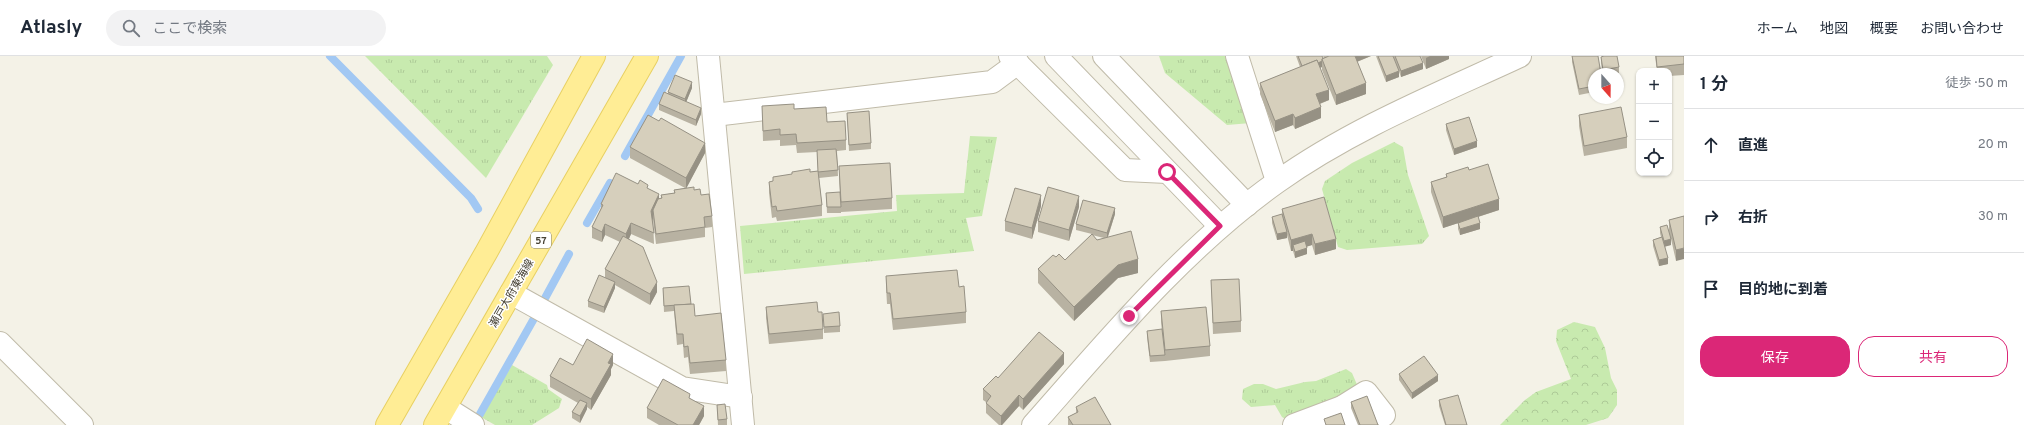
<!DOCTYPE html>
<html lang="ja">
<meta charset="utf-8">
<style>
:root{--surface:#fff;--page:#f2f2f3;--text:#1f2937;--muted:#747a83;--line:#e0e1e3;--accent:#db2777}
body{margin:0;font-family:Overpass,"Noto Sans JP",sans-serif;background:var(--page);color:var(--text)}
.controls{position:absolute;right:12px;top:12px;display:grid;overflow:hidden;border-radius:8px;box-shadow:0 1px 3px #0004}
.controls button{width:36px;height:36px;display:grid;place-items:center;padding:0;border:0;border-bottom:1px solid var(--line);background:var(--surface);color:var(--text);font:20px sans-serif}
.compass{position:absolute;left:1588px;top:12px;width:36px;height:36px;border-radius:50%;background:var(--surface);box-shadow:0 1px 3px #0004;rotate:159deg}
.stop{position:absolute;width:12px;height:12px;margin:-9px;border:3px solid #db2777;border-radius:50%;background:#fff}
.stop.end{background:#db2777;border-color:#fff;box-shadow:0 1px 4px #0008}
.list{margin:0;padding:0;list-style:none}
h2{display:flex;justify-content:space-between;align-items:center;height:52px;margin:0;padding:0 16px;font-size:17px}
h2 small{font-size:13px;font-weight:400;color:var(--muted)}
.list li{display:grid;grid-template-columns:26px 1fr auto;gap:12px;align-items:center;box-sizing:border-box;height:72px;padding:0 16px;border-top:1px solid var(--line)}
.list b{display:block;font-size:15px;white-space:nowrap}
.list em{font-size:13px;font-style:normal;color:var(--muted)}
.actions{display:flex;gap:8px;padding:12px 16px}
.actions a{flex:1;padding:9px 0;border:1px solid var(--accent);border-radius:16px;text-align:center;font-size:14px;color:var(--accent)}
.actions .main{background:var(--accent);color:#fff}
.icon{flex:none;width:22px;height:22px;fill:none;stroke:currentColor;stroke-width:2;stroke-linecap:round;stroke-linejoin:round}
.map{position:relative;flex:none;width:1684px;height:369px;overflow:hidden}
header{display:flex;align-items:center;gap:24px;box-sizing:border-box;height:56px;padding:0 20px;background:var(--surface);border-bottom:1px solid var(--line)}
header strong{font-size:19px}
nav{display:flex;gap:22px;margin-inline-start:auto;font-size:14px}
.search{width:280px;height:36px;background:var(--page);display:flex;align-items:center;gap:10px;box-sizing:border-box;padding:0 14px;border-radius:22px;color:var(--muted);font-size:15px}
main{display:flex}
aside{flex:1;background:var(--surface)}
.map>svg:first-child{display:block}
.grass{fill:url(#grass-tufts)}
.forest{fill:url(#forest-crowns)}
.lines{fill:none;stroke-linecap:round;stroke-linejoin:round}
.stream{stroke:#a2c8f3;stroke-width:8}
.minor-casing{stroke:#c0bba9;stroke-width:24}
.major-casing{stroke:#e8d062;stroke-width:24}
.minor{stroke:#fff;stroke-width:22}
.major{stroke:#ffed95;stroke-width:22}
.wall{fill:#b8b2a2;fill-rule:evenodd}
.shaded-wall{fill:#969184}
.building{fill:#d6cfbc;stroke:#969184}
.route{stroke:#db2777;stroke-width:5}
.labels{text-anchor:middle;stroke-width:3;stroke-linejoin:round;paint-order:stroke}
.shield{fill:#fff;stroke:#7f7b72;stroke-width:1}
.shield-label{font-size:10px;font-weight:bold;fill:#484336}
.street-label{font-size:11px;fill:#484336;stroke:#fff}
</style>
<header>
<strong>Atlasly</strong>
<div class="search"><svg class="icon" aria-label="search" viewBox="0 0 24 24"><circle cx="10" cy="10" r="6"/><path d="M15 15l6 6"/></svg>ここで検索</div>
<nav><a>ホーム</a><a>地図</a><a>概要</a><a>お問い合わせ</a></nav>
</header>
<main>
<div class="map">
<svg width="1684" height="369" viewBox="0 0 1684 369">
<defs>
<pattern id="grass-tufts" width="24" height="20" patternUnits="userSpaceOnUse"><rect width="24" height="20" fill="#c8eaaf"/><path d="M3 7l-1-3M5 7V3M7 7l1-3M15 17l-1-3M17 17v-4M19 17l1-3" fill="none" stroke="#adca97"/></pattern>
<pattern id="forest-crowns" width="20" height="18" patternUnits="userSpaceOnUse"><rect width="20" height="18" fill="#c8eaaf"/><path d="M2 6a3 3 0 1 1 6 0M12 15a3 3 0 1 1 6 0" fill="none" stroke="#adca97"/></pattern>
</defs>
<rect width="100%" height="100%" fill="#f4f2e7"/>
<!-- grass -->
<g class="grass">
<path d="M365 0H547L553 9 486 122Z"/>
<path d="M1159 0H1230L1251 67 1227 69 1165 17Z"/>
<path d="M970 80 997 81 982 160 966 162 974 195 744 218 740 170 897 155 896 139 964 137Z"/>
<path d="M1394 86 1403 91 1408 119 1429 180 1422 188 1347 194 1338 191 1322 133 1325 125 1352 107Z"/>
<path d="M512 309 547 329 548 333 562 343 559 352 532 369H495L481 361Z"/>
<path d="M1346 313 1352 317 1358 331 1289 365 1282 361 1275 349 1251 351 1242 343 1243 333 1254 328H1263L1276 333 1305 326 1316 325Z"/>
</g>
<!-- forest -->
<path class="forest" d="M1574 266 1595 271 1605 292 1611 322 1617 334V349L1608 362 1586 369H1500L1525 344 1536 336 1571 323 1556 285 1557 274Z"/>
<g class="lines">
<!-- stream -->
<g class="stream">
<path d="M330 0 471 142 478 153"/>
<path d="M625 100 681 0"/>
<path d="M587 167 610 127"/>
<path d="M544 244 569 198"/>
<path d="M480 358 536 259"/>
</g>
<!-- minor casing -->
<g class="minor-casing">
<g id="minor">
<path d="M708 0 743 369"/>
<path d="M1010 0 1125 114 1167 116"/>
<path d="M1056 0 1220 170"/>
<path d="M1104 0 1247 149"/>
<path d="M1237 0 1277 125"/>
<path d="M714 59 992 26 1018 7"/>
<path d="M511 237 682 332 741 341"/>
<path d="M0 287 82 369"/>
<path d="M1342 351 1350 369"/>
<path d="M446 352 473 369"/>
<path d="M1033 369C1108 284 1184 192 1277 126 1351 73 1438 38 1520 0"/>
<path d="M1294 369 1342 351 1366 336 1384 359"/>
</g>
</g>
<!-- major casing -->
<g class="major-casing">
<g id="major">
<path d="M387 369 487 195 594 0"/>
<path d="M435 369 647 0"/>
</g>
</g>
<!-- minor -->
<use href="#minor" class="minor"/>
<!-- major -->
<use href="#major" class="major"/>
</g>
<!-- wall -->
<g class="wall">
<path d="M1296 0H1322L1323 2H1324L1323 0H1371L1357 6 1366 38 1336 49 1322 14V11L1320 12 1329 44 1320 48 1321 62 1295 73 1293 69 1275 76 1260 38V27L1300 11Z"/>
<path d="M1376 0H1393L1399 21 1386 26Z"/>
<path d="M1393 0H1420L1423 13 1401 21Z"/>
<path d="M1421 0H1449V3L1426 13Z"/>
<path d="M1572 0 1594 18V36L1579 39 1572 6Z"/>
<path d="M1655 0H1684V19L1669 20V15H1657Z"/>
<path d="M1601 1 1619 11V17L1614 18H1603L1601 7Z"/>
<path d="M692 32 686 46 701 58 696 70 659 54V48L668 38V36Z"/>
<path d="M762 50 794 53 827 66 846 84V94L837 95 838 120 819 122 822 149V160L777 165 776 161 772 162 769 137V126L773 125V121L818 115 817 96 797 97 796 89 780 90V84L763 85Z"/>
<path d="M847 57 871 87V93L849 95Z"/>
<path d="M1579 59 1627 81V92L1584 100 1579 70Z"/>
<path d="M1446 68 1477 91 1454 99 1446 74Z"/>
<path d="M630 91 705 97 686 132 694 134 701 139 712 160V171L705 172V181L656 188 653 163 654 188 631 178 629 183 657 236 650 249 615 229V232L604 257 588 251V245L605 222V213L620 186 605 179 602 186 592 182V171L601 152V148L648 133 659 143 661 142V139L674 137V134L685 132 630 102Z"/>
<path d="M839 110 892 142V153L841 156 839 121Z"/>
<path d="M1469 114 1499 154 1478 161 1480 173 1460 179 1458 173V167L1443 172 1431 136V126L1446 121V118Z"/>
<path d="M826 137 841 151V157H827Z"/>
<path d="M1041 150 1032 183 1005 175V165Z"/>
<path d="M1079 151 1069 185 1038 176V165Z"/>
<path d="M1282 153 1336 193 1315 199 1312 189 1306 191 1307 198 1295 202 1293 195H1291L1287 179V182L1277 184 1272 167V161H1282Z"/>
<path d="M1115 158 1108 181 1138 217 1118 222 1074 265 1038 227V213L1056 201 1065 204 1092 178 1076 174V168ZM1092 179 1104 182 1097 184Z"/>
<path d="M1684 160 1676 205 1671 183V189L1665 190 1668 208 1659 210 1653 190V184L1661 181 1660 177V171L1669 174V164Z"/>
<path d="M886 220 959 231 966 256V267L893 274 890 248H887L886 231Z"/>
<path d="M1211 224 1241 265V276L1213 278Z"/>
<path d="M663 232 691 248 695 260 726 304V315L690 318 688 301 684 302 683 288 677 289 674 255 664 256Z"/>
<path d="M766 251 818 256 823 273V283L769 288 766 262Z"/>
<path d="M1161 255 1210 290V300L1165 305 1161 266Z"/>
<path d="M823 258 840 270V276L824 277Z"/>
<path d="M1147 275 1165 299V305L1150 306 1147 281Z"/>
<path d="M1064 308 1023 354 1019 350 1002 369H999L986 357V346L983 344V333L998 322Z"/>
<path d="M573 309H613L611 313V319L591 354 587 351V353L580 367 572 362V356L578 347 550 331V320Z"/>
<path d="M1399 318 1438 325 1412 343 1399 324Z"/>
<path d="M690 342 704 360 699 369H659L647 362V352Z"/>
<path d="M1439 344 1467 369H1445L1439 350Z"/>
<path d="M1351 346 1378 369H1358L1351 352Z"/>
<path d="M717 349 727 363V369H718Z"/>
<path d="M1076 351 1111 369H1068V361L1076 357Z"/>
</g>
<!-- shaded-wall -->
<g class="shaded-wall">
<path d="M1346 0H1371L1346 10Z"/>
<path d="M1430 0H1449V3L1426 13V2Z"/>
<path d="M1322 5V11L1303 19V13Z"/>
<path d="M1423 7V13L1401 21V15Z"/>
<path d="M1399 15V21L1386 26V20Z"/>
<path d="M692 26V32L685 49V43Z"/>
<path d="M1366 27V38L1336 49V39Z"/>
<path d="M1329 34V44L1316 49V38Z"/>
<path d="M1321 51V62L1295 73V62Z"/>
<path d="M701 52V58L696 70V64Z"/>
<path d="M1293 58V69L1275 76V65Z"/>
<path d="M1477 85V91L1454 99V93Z"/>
<path d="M705 87V97L686 133V122Z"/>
<path d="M659 138V149L653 154V163L651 166V155Z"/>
<path d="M1041 139V150L1032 183V172Z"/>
<path d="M1079 140V151L1069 185V174Z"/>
<path d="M1499 143V154L1443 172V161Z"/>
<path d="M1115 152V158L1107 183V177Z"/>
<path d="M631 167V178L626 189V178Z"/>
<path d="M1480 167V173L1460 179V173Z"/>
<path d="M605 168V179L602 186V176Z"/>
<path d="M1287 176V182L1277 184V178Z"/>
<path d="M1312 178V189L1295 194 1293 189V195H1291V184Z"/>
<path d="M1336 183V193L1315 199V188Z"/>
<path d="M1671 183V189L1664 191V185Z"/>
<path d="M1307 192V198L1295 202V196Z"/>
<path d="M1684 192V203L1676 205V194Z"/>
<path d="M1668 202V208L1659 210V204Z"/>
<path d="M1138 203V217L1118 222 1074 265V251L1118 209Z"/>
<path d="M615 226V232L604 257V251Z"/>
<path d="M657 226V236L650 249V238Z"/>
<path d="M1064 297V308L1023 354V343Z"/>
<path d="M613 298V309L611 313V319L591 354V343L608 307Z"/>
<path d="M1438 319V325L1412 343V337Z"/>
<path d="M1019 339V350L1002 369H1001V360Z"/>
<path d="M587 347V353L580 367V360Z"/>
<path d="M704 350V360L699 369H693Z"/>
</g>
<!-- building -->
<g class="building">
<path d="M1298 0H1322L1323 2 1322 3V5L1318 7 1317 4 1302 10Z"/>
<path d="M1329 0H1355L1366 27 1336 39 1322 3Z"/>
<path d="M1378 0H1393L1399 15 1386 20Z"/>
<path d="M1395 0H1420L1423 7 1401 15Z"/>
<path d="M1572 0H1598L1601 18H1594V30L1579 33Z"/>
<path d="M1604 0H1617L1619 11 1603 14 1601 1Z"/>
<path d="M1656 0H1684V8L1657 11Z"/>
<path d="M1317 4 1329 34 1316 38 1321 51 1295 62 1293 58 1275 65 1260 27Z"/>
<path d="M1613 13V18H1605V15Z"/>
<path d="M675 19 692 26 685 43 668 36Z"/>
<path d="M664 36 701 52 696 64 659 48Z"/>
<path d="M794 48V53L826 51 827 66 845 65 846 84 797 87 796 78 780 79V73L763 75 762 50Z"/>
<path d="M1621 51 1627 81 1584 90 1579 59Z"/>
<path d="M869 55 871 87 849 89 847 57Z"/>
<path d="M648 59 659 65 661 62 705 87 686 122 630 91Z"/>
<path d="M1469 61 1477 85 1454 93 1446 68Z"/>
<path d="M836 93 838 114 818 116 817 94Z"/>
<path d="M890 107 892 142 841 146 839 110Z"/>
<path d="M1488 108 1499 143 1443 161 1431 126 1447 121 1446 118 1468 111 1469 114Z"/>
<path d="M810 113V116L818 115 822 149 777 155 776 150 772 151 769 126 773 125V121L792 118V116Z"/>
<path d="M616 117 638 128 640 124 648 129 647 132 659 138 651 155 654 177 631 167 626 178 605 168 602 176 592 171 603 149 601 148Z"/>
<path d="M694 131V134L700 133 701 139 709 138 712 160 704 161 705 171 656 178 653 154 658 143 662 142 661 139 675 137 674 134Z"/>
<path d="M1048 131 1079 140 1069 174 1038 165Z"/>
<path d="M1015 132 1041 139 1032 172 1005 165Z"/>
<path d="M840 136 841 151H827L826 137Z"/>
<path d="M1324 141 1336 183 1315 188 1312 178 1291 184 1282 153Z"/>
<path d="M1083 144 1115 152 1107 177 1076 168Z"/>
<path d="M1282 158 1287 176 1277 178 1272 161Z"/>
<path d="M1478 160 1480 167 1460 173 1458 167Z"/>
<path d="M1684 160V192L1676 194 1669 164Z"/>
<path d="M1667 169 1671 183 1664 185 1660 171Z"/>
<path d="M1131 175 1138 203 1118 209 1074 251 1038 213 1053 199 1056 201 1059 198 1065 204 1092 178 1097 184Z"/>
<path d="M623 180 643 191 657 226 650 238 605 213Z"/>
<path d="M1662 181 1668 202 1659 204 1653 184Z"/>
<path d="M1305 185 1307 192 1295 196 1293 189Z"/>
<path d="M957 214 959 231 964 230 966 256 893 263 890 237H887L886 220Z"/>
<path d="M599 219 615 226 604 251 588 245Z"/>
<path d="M1239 223 1241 265 1213 267 1211 224Z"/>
<path d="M689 230 691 248 664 250 663 232Z"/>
<path d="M817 246 818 256H822L823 273 769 278 766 251Z"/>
<path d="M694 248 695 260 721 257 726 304 690 307 688 290 684 291 683 278H677L674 249Z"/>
<path d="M1206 251 1210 290 1165 294 1161 255Z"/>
<path d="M839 256 840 270 824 271 823 258Z"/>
<path d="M1162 273 1165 299 1150 300 1147 275Z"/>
<path d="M1039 276 1064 297 1023 343 1019 339 1001 360 986 347 991 340 983 333 996 320 998 322Z"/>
<path d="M587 283 613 298 608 307 611 308 591 343 550 320 560 302 573 309Z"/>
<path d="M1424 300 1438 319 1412 337 1399 318Z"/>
<path d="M663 323 690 338 689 342 704 350 693 369H678L647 352Z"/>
<path d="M1458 339 1467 369H1446L1439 344Z"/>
<path d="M1367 340 1378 369H1360L1351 346Z"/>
<path d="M1095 341 1111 369H1073L1068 361 1078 356 1076 351Z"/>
<path d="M580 344 587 347 580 360 572 356Z"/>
<path d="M725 348 727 363 718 364 717 349Z"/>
<path d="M1341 357 1345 369H1326L1324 363Z"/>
</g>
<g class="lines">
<!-- route -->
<path class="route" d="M1129 260 1220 170 1167 116"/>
</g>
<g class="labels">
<!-- shield labels -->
<rect class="shield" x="531" y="176" width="20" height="16" rx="3"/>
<g class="shield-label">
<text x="541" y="188">57</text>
</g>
<!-- street labels -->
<g class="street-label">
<text transform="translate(511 237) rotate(-60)" y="4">瀬戸大府東海線</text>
</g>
</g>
</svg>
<div class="controls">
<button>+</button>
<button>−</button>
<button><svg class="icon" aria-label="locate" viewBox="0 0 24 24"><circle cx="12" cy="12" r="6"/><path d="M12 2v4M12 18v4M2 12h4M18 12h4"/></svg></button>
</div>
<svg class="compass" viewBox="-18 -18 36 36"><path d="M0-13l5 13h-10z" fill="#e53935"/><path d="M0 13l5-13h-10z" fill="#747a83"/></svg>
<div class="stop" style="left:1167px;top:116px"></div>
<div class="stop end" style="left:1129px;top:260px"></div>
</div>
<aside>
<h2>1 分<small>徒歩 · 50 m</small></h2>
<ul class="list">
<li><svg class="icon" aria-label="ahead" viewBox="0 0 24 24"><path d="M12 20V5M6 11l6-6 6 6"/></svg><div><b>直進</b></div><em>20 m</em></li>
<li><svg class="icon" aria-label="right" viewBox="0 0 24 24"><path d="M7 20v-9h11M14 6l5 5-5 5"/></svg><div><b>右折</b></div><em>30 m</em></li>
<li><svg class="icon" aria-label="arrive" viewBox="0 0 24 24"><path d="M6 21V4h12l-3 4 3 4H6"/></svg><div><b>目的地に到着</b></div></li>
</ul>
<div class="actions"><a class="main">保存</a><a>共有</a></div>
</aside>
</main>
